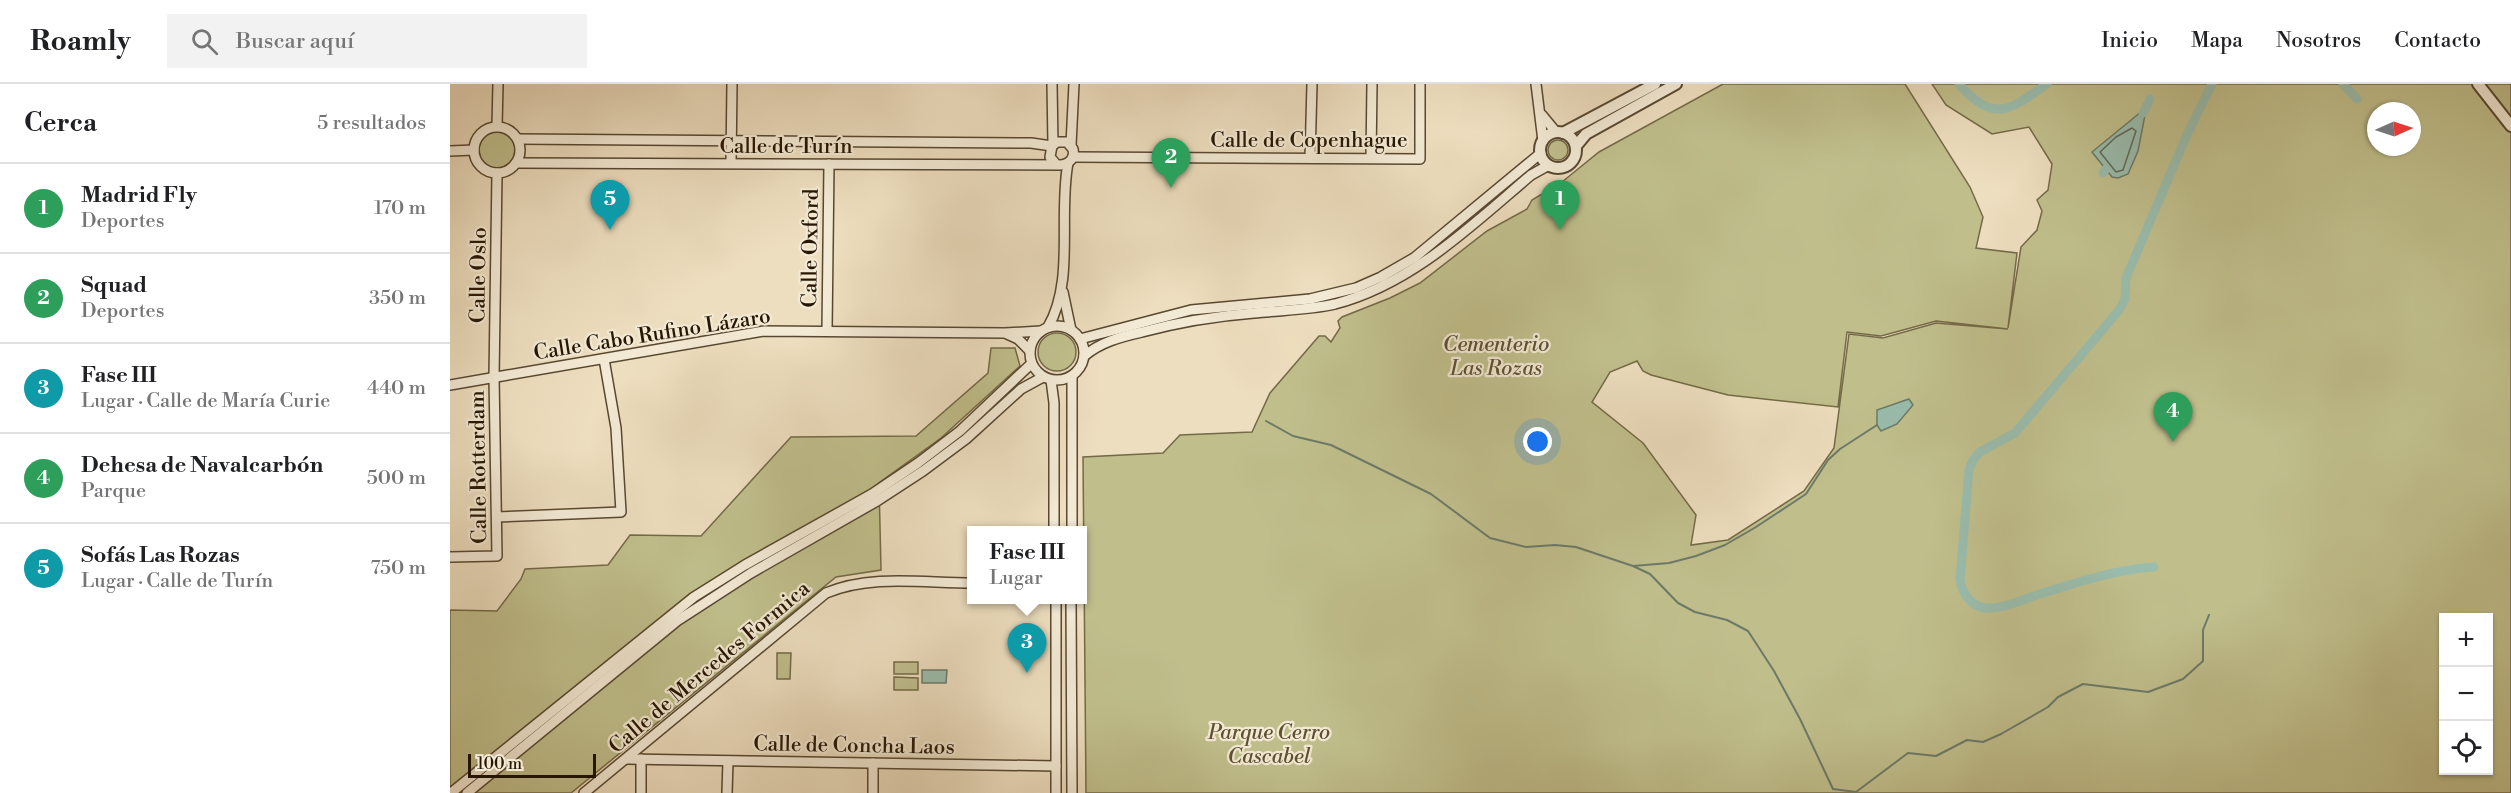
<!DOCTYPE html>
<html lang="es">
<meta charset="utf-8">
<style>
:root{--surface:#fff;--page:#f2f2f2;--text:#202124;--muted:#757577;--line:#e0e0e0;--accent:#1a73e8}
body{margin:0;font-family:"Libre Bodoni",serif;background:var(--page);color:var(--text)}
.controls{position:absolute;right:18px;bottom:18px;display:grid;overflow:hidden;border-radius:0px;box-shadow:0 2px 4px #0004}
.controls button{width:54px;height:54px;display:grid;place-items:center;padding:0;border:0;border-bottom:2px solid var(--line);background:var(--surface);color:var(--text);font:30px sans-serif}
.compass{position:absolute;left:1917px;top:18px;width:54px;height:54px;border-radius:50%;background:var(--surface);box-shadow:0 2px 4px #0004;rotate:87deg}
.scale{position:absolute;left:18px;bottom:15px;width:128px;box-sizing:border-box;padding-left:6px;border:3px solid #271602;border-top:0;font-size:16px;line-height:21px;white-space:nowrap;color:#271602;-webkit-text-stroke:4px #f3ead5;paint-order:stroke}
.you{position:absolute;left:1088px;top:358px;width:21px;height:21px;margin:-15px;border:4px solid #fff;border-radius:50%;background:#1a73e8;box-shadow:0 0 0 9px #1a73e833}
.badge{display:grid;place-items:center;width:39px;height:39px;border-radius:50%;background:var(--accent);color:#fff;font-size:20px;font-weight:700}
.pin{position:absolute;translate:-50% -50px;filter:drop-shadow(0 2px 3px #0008)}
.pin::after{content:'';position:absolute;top:32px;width:21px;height:18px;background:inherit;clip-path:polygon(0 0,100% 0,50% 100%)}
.popup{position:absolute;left:517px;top:442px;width:120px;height:78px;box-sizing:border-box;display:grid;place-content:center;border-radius:0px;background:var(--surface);filter:drop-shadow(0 2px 4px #0005);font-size:20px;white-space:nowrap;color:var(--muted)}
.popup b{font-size:22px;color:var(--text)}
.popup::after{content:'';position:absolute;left:50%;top:100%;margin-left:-12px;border:12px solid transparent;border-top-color:var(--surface)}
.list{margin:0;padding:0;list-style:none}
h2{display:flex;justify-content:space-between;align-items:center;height:78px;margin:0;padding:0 24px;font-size:26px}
h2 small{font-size:20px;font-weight:400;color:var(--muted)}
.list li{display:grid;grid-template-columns:39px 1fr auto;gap:18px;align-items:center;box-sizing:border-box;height:90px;padding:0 24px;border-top:2px solid var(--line)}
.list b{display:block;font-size:22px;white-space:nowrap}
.list p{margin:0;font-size:20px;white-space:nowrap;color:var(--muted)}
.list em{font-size:20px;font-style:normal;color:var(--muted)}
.icon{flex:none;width:33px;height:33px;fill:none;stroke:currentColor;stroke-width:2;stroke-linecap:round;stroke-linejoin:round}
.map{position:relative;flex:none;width:2061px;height:709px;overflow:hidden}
header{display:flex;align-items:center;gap:36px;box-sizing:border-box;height:84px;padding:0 30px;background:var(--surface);border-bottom:2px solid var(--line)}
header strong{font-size:28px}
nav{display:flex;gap:33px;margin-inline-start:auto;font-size:21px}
.search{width:420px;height:54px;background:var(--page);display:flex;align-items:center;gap:15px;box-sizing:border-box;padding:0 21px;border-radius:0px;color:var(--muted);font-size:22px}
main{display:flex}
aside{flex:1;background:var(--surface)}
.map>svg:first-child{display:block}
.green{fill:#c0bf8c;stroke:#746a47;stroke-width:1.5;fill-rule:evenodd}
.water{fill:#9abdad;stroke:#6c7a69;stroke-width:1.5}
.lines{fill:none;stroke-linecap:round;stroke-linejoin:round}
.shore{stroke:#606a58;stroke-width:1.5}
.stream{stroke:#6c7a69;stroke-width:2}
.canal{stroke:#9abdad;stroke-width:9}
.minor-casing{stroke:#584831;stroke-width:12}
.tertiary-casing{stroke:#584831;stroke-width:14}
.minor{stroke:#f3ead5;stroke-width:9}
.tertiary{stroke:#f3ead5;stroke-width:10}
.labels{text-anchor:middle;stroke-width:4.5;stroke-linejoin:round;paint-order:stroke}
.street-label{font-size:21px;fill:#271602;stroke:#f3ead5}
.park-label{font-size:21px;font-style:italic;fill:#5d5132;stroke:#f3ead5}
</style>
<header>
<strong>Roamly</strong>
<div class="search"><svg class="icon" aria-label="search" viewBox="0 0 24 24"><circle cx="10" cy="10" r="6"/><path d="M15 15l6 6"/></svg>Buscar aquí</div>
<nav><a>Inicio</a><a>Mapa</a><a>Nosotros</a><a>Contacto</a></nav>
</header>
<main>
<aside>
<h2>Cerca<small>5 resultados</small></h2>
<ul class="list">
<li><span class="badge" style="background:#2e9e5b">1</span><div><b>Madrid Fly</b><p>Deportes</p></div><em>170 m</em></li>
<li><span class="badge" style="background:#2e9e5b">2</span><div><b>Squad</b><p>Deportes</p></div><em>350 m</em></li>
<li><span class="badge" style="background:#0f9aa8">3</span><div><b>Fase III</b><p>Lugar · Calle de María Curie</p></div><em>440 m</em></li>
<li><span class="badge" style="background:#2e9e5b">4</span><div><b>Dehesa de Navalcarbón</b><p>Parque</p></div><em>500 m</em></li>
<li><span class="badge" style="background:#0f9aa8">5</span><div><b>Sofás Las Rozas</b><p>Lugar · Calle de Turín</p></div><em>750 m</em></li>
</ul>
</aside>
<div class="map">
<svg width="2061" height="709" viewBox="0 0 2061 709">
<rect width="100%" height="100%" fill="#eddebf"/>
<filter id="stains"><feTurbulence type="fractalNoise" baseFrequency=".00333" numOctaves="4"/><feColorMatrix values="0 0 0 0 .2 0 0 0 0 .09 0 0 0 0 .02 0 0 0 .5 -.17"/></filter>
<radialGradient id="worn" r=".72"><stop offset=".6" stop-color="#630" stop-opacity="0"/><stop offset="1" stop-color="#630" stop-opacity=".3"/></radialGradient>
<!-- green -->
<g class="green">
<path d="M1273 0H1455L1520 103 1533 133 1526 164 1567 169 1558 244 1571 163 1587 146 1592 127 1587 116 1598 106 1602 80 1579 43 1542 50 1496 21 1482 0H2061V709H636L633 373 713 369 730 351 802 348 820 309 869 252H875L881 258 890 244 888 237 892 233 940 214 970 199 1037 147 1077 125 1082 116 1112 98 1149 68ZM1926 27H1962V63H1926ZM1486 237 1558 245 1486 239 1433 254 1399 250 1384 364 1354 407 1278 456 1241 461 1246 431 1193 359 1142 318 1160 288 1187 277 1193 287 1201 291 1278 311 1388 323 1397 248 1431 252ZM1994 534H2038V686H1994Z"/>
<circle cx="47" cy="66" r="18"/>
<circle cx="1108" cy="66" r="10"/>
<circle cx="607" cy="268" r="19"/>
<path d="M541 264H565L570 282 491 354 429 399 431 486 386 493 121 709H0V526L47 527 71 495 75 485 158 481 180 451 251 452 341 353 466 352 538 289Z"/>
<path d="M327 569H341L340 595H327Z"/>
<rect x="444" y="578" width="24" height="12"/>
<path d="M444 593 468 594V606H444Z"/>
</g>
<!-- water -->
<g class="water">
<path d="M1691 28 1695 31 1688 67 1678 90 1668 94 1662 93 1642 68Z"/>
<path d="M1459 315 1463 321 1447 340 1431 347 1427 341V326Z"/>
<path d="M472 586H497L496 599H472Z"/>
</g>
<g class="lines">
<!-- shore -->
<path class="shore" d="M1682 44 1686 47 1673 86 1666 88 1650 68 1666 53Z"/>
<!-- stream -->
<g class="stream">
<path d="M816 337 843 352 881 361 981 410 1040 454 1076 463 1105 461 1126 463 1183 482 1219 479 1246 472 1275 461 1306 443 1356 410 1378 376 1390 365 1427 341"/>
<path d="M1183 482 1200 490 1228 519 1245 528 1277 536 1298 547 1324 587 1350 635 1383 705 1406 708 1458 669 1486 672 1517 656 1533 658 1551 650 1598 623 1608 613 1633 600 1698 608 1733 595 1753 577V546L1759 531"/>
</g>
<!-- canal -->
<g class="canal">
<path d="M1509 0C1544 40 1560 26 1597 0"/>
<path d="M1893 0 1907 15"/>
<path d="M1693 29 1700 15"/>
<path d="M1653 89 1656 85"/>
<path d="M1704 483C1664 486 1628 498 1590 510 1574 515 1553 525 1536 524 1521 523 1512 509 1510 495L1519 386 1523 376 1530 368 1565 349 1670 225 1675 215 1676 194 1736 53 1762 0"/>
</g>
<!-- minor casing -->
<g class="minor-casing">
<g id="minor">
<path d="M602 0 603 61"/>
<path d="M1086 0 1093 57"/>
<path d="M1092 31 1106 48"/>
<path d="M47 42 48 0"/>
<circle cx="47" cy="66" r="23"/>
<path d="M68 55 581 59 602 62"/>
<path d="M621 61 624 0"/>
<path d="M0 67 24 66"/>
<path d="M623 73 970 75V0"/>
<path d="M860 74 862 0"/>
<path d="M921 74 922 0"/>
<path d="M66 79 610 81C620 80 625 74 623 65L617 58H607L602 62 600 73 605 79"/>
<path d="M281 79 282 0"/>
<path d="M613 208 621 246"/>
<circle cx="607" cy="269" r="27"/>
<path d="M598 243C625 197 608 131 618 79"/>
<path d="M377 247 379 80"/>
<path d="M557 250 568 255 579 266"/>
<path d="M630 255 741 226 860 215 906 204 931 193 964 174 1091 69"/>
<path d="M634 272C651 258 670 253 692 248 729 238 766 232 804 229 831 226 859 226 885 220 962 200 1022 141 1081 91L1099 81"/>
<path d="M622 292V446"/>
<path d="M601 296 604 319V446"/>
<path d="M0 301 314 247 555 249 591 247"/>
<path d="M47 433 171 428 166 344 154 275"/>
<path d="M0 473 47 472 44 293 47 89"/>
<path d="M606 516V709"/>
<path d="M621 516 622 709"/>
<path d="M176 675 606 682"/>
<path d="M423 679V709"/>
<path d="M1 709 244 513 295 481 422 410 468 379 510 347 581 280"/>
<path d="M17 709 227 537 301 489 427 417 473 387 516 355 571 305 593 293"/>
<path d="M134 709 376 509C421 490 473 499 522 499"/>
<path d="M191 709V675"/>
<path d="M277 709 278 677"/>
</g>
</g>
<!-- tertiary casing -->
<g class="tertiary-casing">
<g id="tertiary">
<path d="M2028 0 2061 42"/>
<circle cx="1108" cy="66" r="18"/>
<path d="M1113 49 1205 0"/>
<path d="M1126 62 1136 50 1226 0"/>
</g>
</g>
<!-- minor -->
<use href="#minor" class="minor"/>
<!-- tertiary -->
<use href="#tertiary" class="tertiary"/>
</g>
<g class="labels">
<!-- street labels -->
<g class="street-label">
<text x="859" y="63">Calle de Copenhague</text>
<text x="336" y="69">Calle de Turín</text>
<text transform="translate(360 164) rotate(-89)" y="7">Calle Oxford</text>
<text transform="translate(28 191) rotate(-89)" y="7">Calle Oslo</text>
<text transform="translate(202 250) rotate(-9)" y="7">Calle Cabo Rufino Lázaro</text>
<text transform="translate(28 383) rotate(-91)" y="7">Calle Rotterdam</text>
<text transform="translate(259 583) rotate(-40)" y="7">Calle de Mercedes Formica</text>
<text transform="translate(404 661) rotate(1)" y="7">Calle de Concha Laos</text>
</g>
<!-- park labels -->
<g class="park-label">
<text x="1046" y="267">Cementerio<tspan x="1046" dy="24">Las Rozas</tspan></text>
<text x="819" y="655">Parque Cerro<tspan x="819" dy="24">Cascabel</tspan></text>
</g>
</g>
<rect width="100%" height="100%" filter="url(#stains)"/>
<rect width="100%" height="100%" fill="url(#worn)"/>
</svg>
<div class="controls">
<button>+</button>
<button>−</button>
<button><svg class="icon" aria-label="locate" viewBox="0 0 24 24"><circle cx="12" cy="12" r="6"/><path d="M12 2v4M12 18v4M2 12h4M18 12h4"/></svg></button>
</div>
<svg class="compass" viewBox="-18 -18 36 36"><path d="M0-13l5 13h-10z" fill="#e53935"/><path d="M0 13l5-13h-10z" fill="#757577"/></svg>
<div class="scale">100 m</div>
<div class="you"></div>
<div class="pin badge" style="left:1110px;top:146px;background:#2e9e5b">1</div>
<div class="pin badge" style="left:721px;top:104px;background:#2e9e5b">2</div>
<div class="pin badge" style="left:577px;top:589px;background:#0f9aa8">3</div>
<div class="popup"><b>Fase III</b>Lugar</div>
<div class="pin badge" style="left:1723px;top:358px;background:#2e9e5b">4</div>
<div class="pin badge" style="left:160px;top:146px;background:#0f9aa8">5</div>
</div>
</main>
